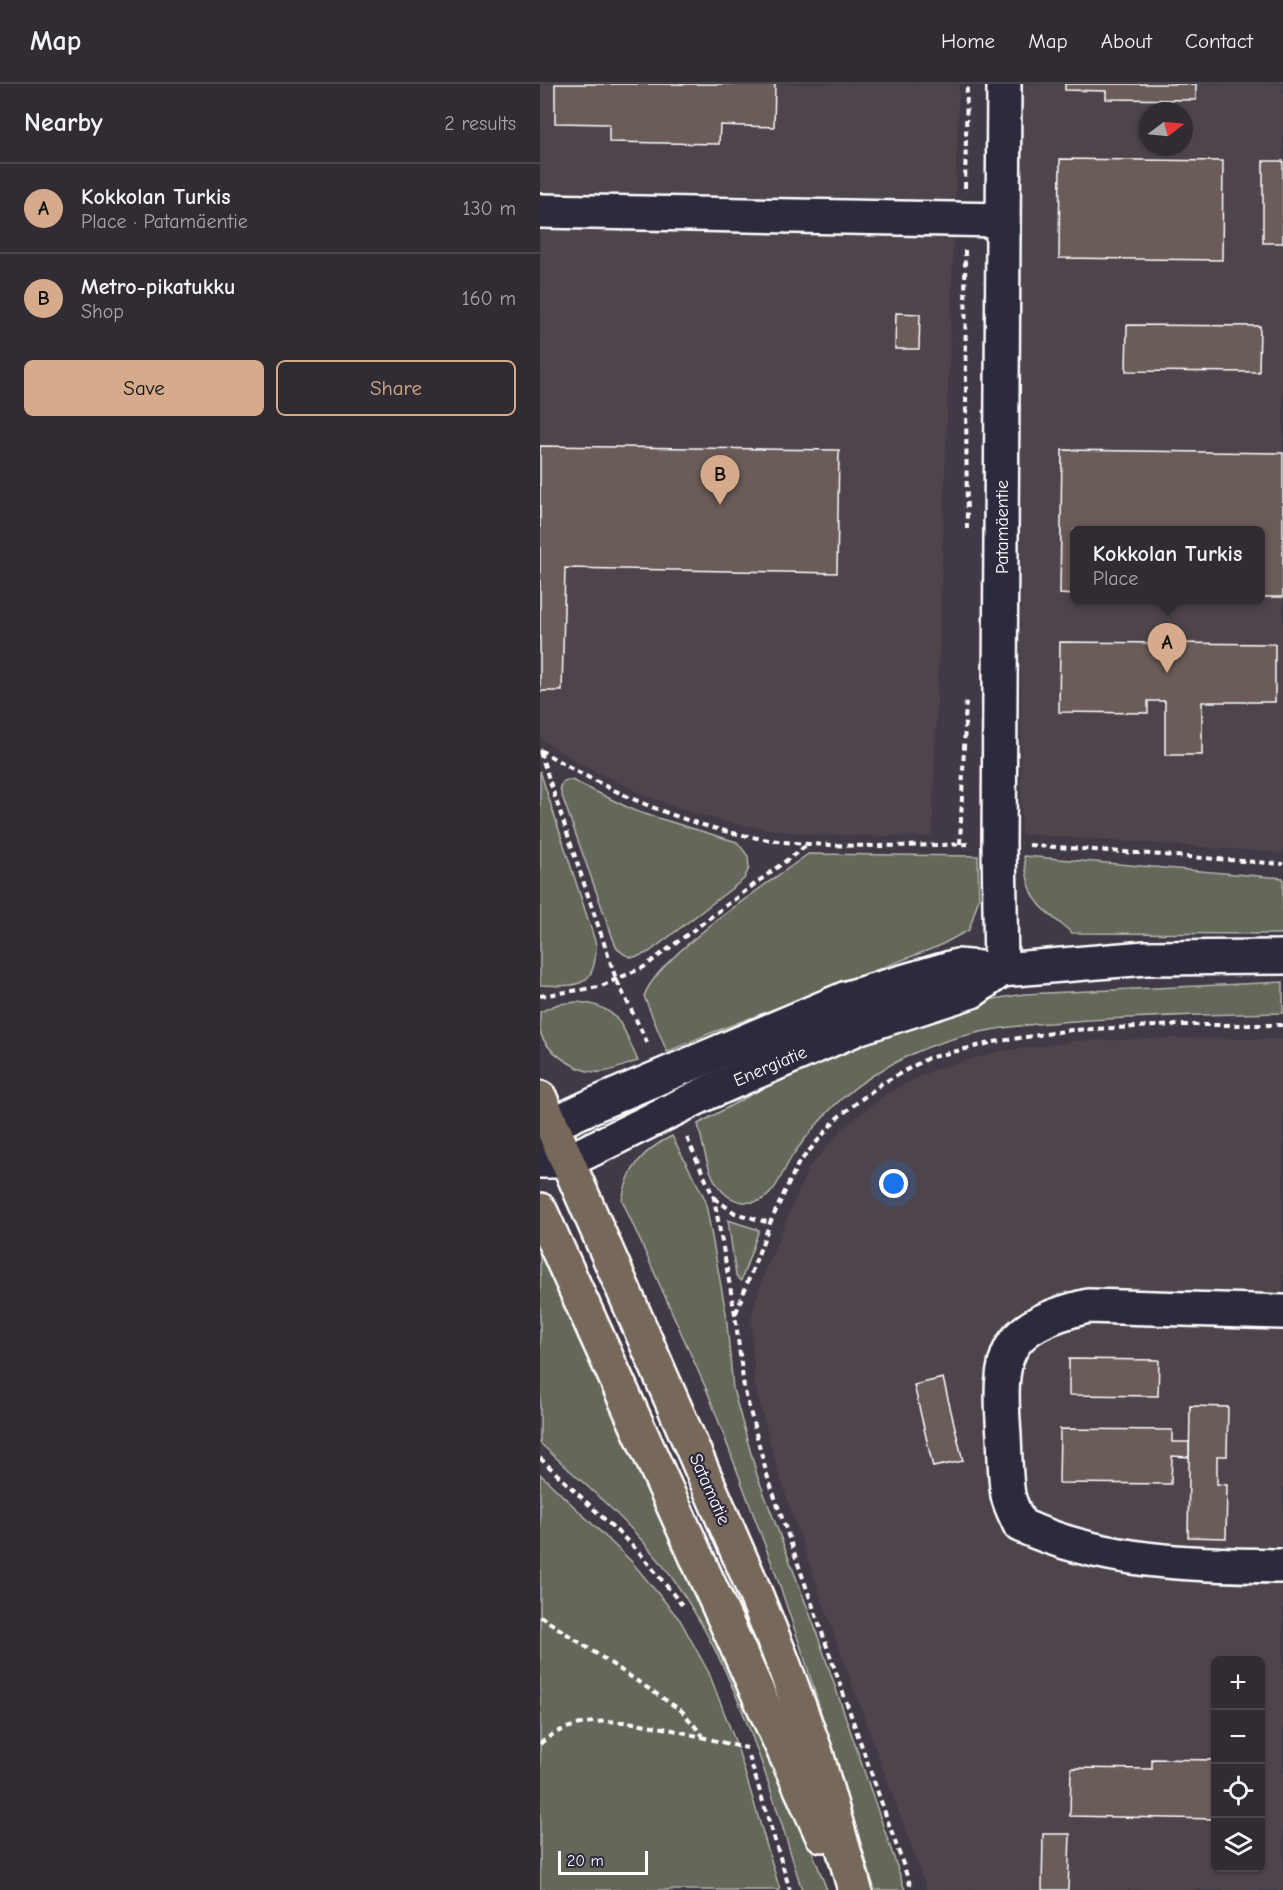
<!DOCTYPE html>
<meta charset="utf-8">
<style>
:root{--surface:#312b34;--page:#3d3740;--text:#f1f3f6;--muted:#a8a7ac;--line:#4c474f;--accent:#d6ab8b}
body{margin:0;font-family:"Comic Neue",sans-serif;background:var(--page);color:var(--text)}
.controls{position:absolute;right:18px;bottom:18px;display:grid;overflow:hidden;border-radius:9px;box-shadow:0 2px 4px #0004}
.controls button{width:54px;height:54px;display:grid;place-items:center;padding:0;border:0;border-bottom:2px solid var(--line);background:var(--surface);color:var(--text);font:30px sans-serif}
.compass{position:absolute;left:599px;top:18px;width:54px;height:54px;border-radius:50%;background:var(--surface);box-shadow:0 2px 4px #0004;rotate:74deg}
.scale{position:absolute;left:18px;bottom:15px;width:90px;box-sizing:border-box;padding-left:6px;border:3px solid #fff;border-top:0;font-size:16px;line-height:21px;white-space:nowrap;color:#fff;-webkit-text-stroke:4px #2f2a3d;paint-order:stroke}
.you{position:absolute;left:354px;top:1100px;width:21px;height:21px;margin:-15px;border:4px solid #fff;border-radius:50%;background:#1a73e8;box-shadow:0 0 0 9px #1a73e833}
.badge{display:grid;place-items:center;width:39px;height:39px;border-radius:50%;background:var(--accent);color:#111;font-size:20px;font-weight:700}
.pin{position:absolute;translate:-50% -50px;filter:drop-shadow(0 2px 3px #0008)}
.pin::after{content:'';position:absolute;top:32px;width:21px;height:18px;background:inherit;clip-path:polygon(0 0,100% 0,50% 100%)}
.popup{position:absolute;left:530px;top:442px;width:195px;height:78px;box-sizing:border-box;display:grid;place-content:center;border-radius:9px;background:var(--surface);filter:drop-shadow(0 2px 4px #0005);font-size:20px;white-space:nowrap;color:var(--muted)}
.popup b{font-size:22px;color:var(--text)}
.popup::after{content:'';position:absolute;left:50%;top:100%;margin-left:-12px;border:12px solid transparent;border-top-color:var(--surface)}
.list{margin:0;padding:0;list-style:none}
h2{display:flex;justify-content:space-between;align-items:center;height:78px;margin:0;padding:0 24px;font-size:26px}
h2 small{font-size:20px;font-weight:400;color:var(--muted)}
.list li{display:grid;grid-template-columns:39px 1fr auto;gap:18px;align-items:center;box-sizing:border-box;height:90px;padding:0 24px;border-top:2px solid var(--line)}
.list b{display:block;font-size:22px;white-space:nowrap}
.list p{margin:0;font-size:20px;white-space:nowrap;color:var(--muted)}
.list em{font-size:20px;font-style:normal;color:var(--muted)}
.actions{display:flex;gap:12px;padding:18px 24px}
.actions a{flex:1;padding:14px 0;border:2px solid var(--accent);border-radius:9px;text-align:center;font-size:21px;color:var(--accent)}
.actions .main{background:var(--accent);color:#111}
.icon{flex:none;width:33px;height:33px;fill:none;stroke:currentColor;stroke-width:2;stroke-linecap:round;stroke-linejoin:round}
.map{position:relative;flex:none;width:743px;height:1806px;overflow:hidden}
header{display:flex;align-items:center;gap:36px;box-sizing:border-box;height:84px;padding:0 30px;background:var(--surface);border-bottom:2px solid var(--line)}
header strong{font-size:28px}
nav{display:flex;gap:33px;margin-inline-start:auto;font-size:21px}
main{display:flex}
aside{flex:1;background:var(--surface)}
.map>svg:first-child{display:block}
.built{fill:#4e444b;fill-rule:evenodd}
.green{fill:#64685a;stroke:#b2b4ac;stroke-width:1.5}
.building{fill:#6b5c59;stroke:#fff;stroke-width:1.5}
.lines{fill:none;stroke-linecap:round;stroke-linejoin:round}
.minor-casing{stroke:#fff;stroke-width:38}
.major-casing{stroke:#fff;stroke-width:38}
.path{stroke:#fff;stroke-width:4;stroke-dasharray:6 4.5;stroke-linecap:butt}
.minor{stroke:#2f2a3d;stroke-width:33}
.major{stroke:#76695c;stroke-width:33}
.labels{text-anchor:middle;stroke-width:4.5;stroke-linejoin:round;paint-order:stroke}
.street-label{font-size:18px;fill:#fff;stroke:#2f2a3d}
</style>
<header>
<strong>Map</strong>
<nav><a>Home</a><a>Map</a><a>About</a><a>Contact</a></nav>
</header>
<main>
<aside>
<h2>Nearby<small>2 results</small></h2>
<ul class="list">
<li><span class="badge">A</span><div><b>Kokkolan Turkis</b><p>Place · Patamäentie</p></div><em>130 m</em></li>
<li><span class="badge">B</span><div><b>Metro-pikatukku</b><p>Shop</p></div><em>160 m</em></li>
</ul>
<div class="actions"><a class="main">Save</a><a>Share</a></div>
</aside>
<div class="map">
<svg width="743" height="1806" viewBox="0 0 743 1806">
<rect width="100%" height="100%" fill="#413945"/>
<filter id="ink" filterUnits="userSpaceOnUse"><feTurbulence type="fractalNoise" baseFrequency=".0167" numOctaves="2"/><feDisplacementMap in="SourceGraphic" scale="12" xChannelSelector="R" yChannelSelector="G"/><feConvolveMatrix kernelMatrix="1 2 1 2 8 2 1 2 1" color-interpolation-filters="sRGB"/></filter>
<g filter="url(#ink)">
<!-- built -->
<g class="built">
<path d="M0 0H419L392 753 271 751 205 742 155 730 106 712 42 681 0 655Z"/>
<path d="M480 0H743V769L481 750ZM608 27H644V63H608ZM534 446H720V516H534Z"/>
<path d="M642 954 743 955V1806H387L288 1534 238 1388 215 1302 211 1232 224 1189 268 1085 303 1044 346 1010 395 985 457 968 536 957ZM676 1576H720V1784H676Z"/>
</g>
<!-- green -->
<g class="green">
<path d="M0 687 56 860C56 904 38 903 0 901Z"/>
<path d="M32 696 95 727 197 758 208 772 209 784 204 795 109 868C94 875 88 876 76 863L21 709 20 702 24 697Z"/>
<path d="M268 770 438 772 439 814 429 846 399 862 166 951 127 968 104 912C119 870 229 799 268 770Z"/>
<path d="M484 772 743 794V850L532 849C498 821 489 818 484 772Z"/>
<path d="M743 898V929C684 930 625 932 566 935 499 939 430 942 368 972 315 997 286 1025 253 1071 242 1086 236 1115 214 1118 171 1123 166 1072 158 1040L228 1001 317 961 424 920 484 910Z"/>
<path d="M37 918C80 922 82 942 98 977 86 980 74 987 62 988 41 991 5 968 0 947 0 941 0 934 0 928L18 920Z"/>
<path d="M132 1052 165 1115 186 1229 193 1305 217 1391 274 1541 365 1806H335L265 1576 235 1488 168 1309 82 1116C88 1084 103 1066 132 1052Z"/>
<path d="M188 1136 219 1146 201 1197 196 1192Z"/>
<path d="M0 1161 253 1717 287 1806H262C226 1690 188 1552 105 1460 74 1424 35 1392 0 1359Z"/>
<path d="M0 1390 91 1477 140 1536 169 1589 197 1662 240 1806H0Z"/>
</g>
<!-- building -->
<g class="building">
<path d="M15 0H235L234 43 180 41 179 60 69 58V40L15 39Z"/>
<path d="M525 0H656V16L566 15V7L525 6Z"/>
<path d="M520 75 683 77 682 176 519 174Z"/>
<rect x="723" y="77" width="20" height="82"/>
<path d="M356 229 380 230 379 265H355Z"/>
<path d="M587 241 720 242 719 288 586 287Z"/>
<path d="M0 362 299 366 297 489 25 484 22 607H0Z"/>
<path d="M522 366 743 369V513H720V446H534V511L520 510Z"/>
<path d="M520 558 735 560V618H662V671H625V617H608V629L519 628Z"/>
<path d="M529 1275 619 1276 618 1312 529 1311Z"/>
<path d="M403 1294 423 1377 393 1383 374 1301Z"/>
<path d="M650 1322 688 1323 687 1372H677V1400L687 1401 686 1454 648 1453Z"/>
<path d="M520 1345 632 1346V1358H649V1373L632 1372 631 1400 519 1399Z"/>
<path d="M612 1675 676 1676V1735L530 1732 531 1684 612 1685Z"/>
<path d="M503 1750H530L528 1806H502Z"/>
</g>
<g class="lines">
<!-- minor casing -->
<g class="minor-casing">
<g id="minor">
<path d="M0 127 463 136"/>
<path d="M461 886 459 759 464 0"/>
<path d="M0 1053 11 1041 56 1020 307 914 417 882 461 886 606 874 743 873"/>
<path d="M0 1077H28L169 1008 320 943 432 907 461 886"/>
<path d="M743 1228 548 1222C461 1243 458 1270 464 1352 465 1371 465 1392 468 1411 470 1421 476 1432 480 1441 562 1479 655 1481 743 1482"/>
</g>
</g>
<!-- major casing -->
<g class="major-casing">
<g id="major">
<path d="M0 1014 208 1492 242 1576 276 1669 315 1806"/>
<path d="M0 1126 282 1751"/>
</g>
</g>
<!-- path -->
<g class="path">
<path d="M425 104 427 0"/>
<path d="M425 166 427 446"/>
<path d="M0 666C81 715 173 755 269 760 321 763 376 762 428 760"/>
<path d="M0 668 76 895 109 962"/>
<path d="M420 760 426 616"/>
<path d="M489 761 743 780"/>
<path d="M0 912 59 903 104 883 267 761"/>
<path d="M147 1054 174 1114 195 1230 204 1304 227 1391 372 1806"/>
<path d="M174 1114 195 1129 230 1139"/>
<path d="M196 1229 230 1139 258 1080 297 1034 341 1000 388 974 454 958 531 946 640 941H743"/>
<path d="M0 1374 99 1468 142 1521"/>
<path d="M0 1532 142 1627 163 1652"/>
<path d="M0 1660C52 1613 146 1652 207 1664"/>
<path d="M209 1672 250 1806"/>
</g>
<!-- minor -->
<use href="#minor" class="minor"/>
<!-- major -->
<use href="#major" class="major"/>
</g>
</g>
<g class="labels">
<!-- street labels -->
<g class="street-label">
<text transform="translate(462 443) rotate(-90)" y="6">Patamäentie</text>
<text transform="translate(230 982) rotate(-23)" y="6">Energiatie</text>
<text transform="translate(170 1405) rotate(66)" y="6">Satamatie</text>
</g>
</g>
</svg>
<div class="controls">
<button>+</button>
<button>−</button>
<button><svg class="icon" aria-label="locate" viewBox="0 0 24 24"><circle cx="12" cy="12" r="6"/><path d="M12 2v4M12 18v4M2 12h4M18 12h4"/></svg></button>
<button><svg class="icon" aria-label="layers" viewBox="0 0 24 24"><path d="M12 4l9 5-9 5-9-5zM3 14l9 5 9-5"/></svg></button>
</div>
<svg class="compass" viewBox="-18 -18 36 36"><path d="M0-13l5 13h-10z" fill="#e53935"/><path d="M0 13l5-13h-10z" fill="#a8a7ac"/></svg>
<div class="scale">20 m</div>
<div class="you"></div>
<div class="pin badge" style="left:627px;top:589px">A</div>
<div class="popup"><b>Kokkolan Turkis</b>Place</div>
<div class="pin badge" style="left:180px;top:421px">B</div>
</div>
</main>
